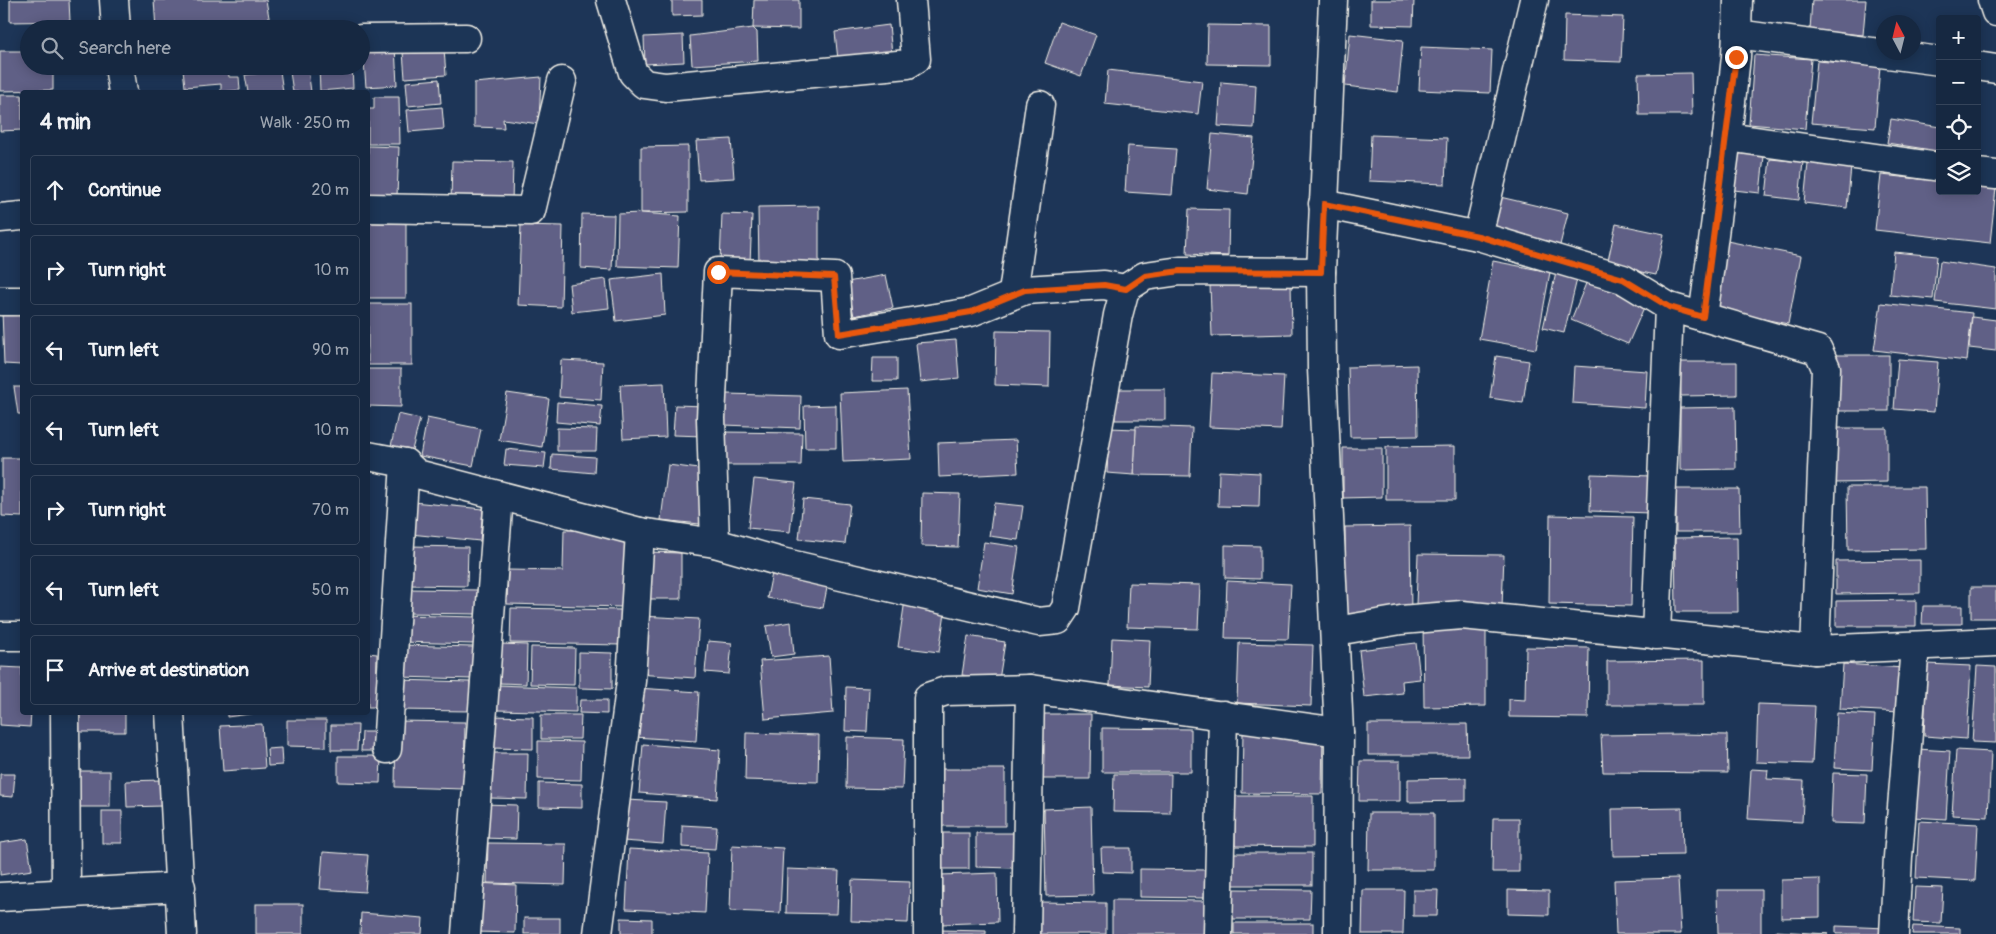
<!DOCTYPE html>
<meta charset="utf-8">
<style>
:root{--surface:#162841;--page:#23344c;--text:#f1f3f6;--muted:#9ea6b1;--line:#35445a}
body{margin:0;font-family:Pangolin,sans-serif;background:var(--page);color:var(--text)}
.controls{position:absolute;right:15px;top:15px;display:grid;overflow:hidden;border-radius:5px;box-shadow:0 2px 12px #0003}
.controls button{width:45px;height:45px;display:grid;place-items:center;padding:0;border:0;border-bottom:1px solid var(--line);background:var(--surface);color:var(--text);font:25px sans-serif}
.compass{position:absolute;left:1876px;top:15px;width:45px;height:45px;border-radius:50%;background:var(--surface);box-shadow:0 2px 12px #0003;rotate:353deg}
.stop{position:absolute;width:15px;height:15px;margin:-11px;border:4px solid #ea580c;border-radius:50%;background:#fff}
.stop.end{background:#ea580c;border-color:#fff;box-shadow:0 1px 5px #0008}
.list{margin:0;padding:0;list-style:none}
h2{display:flex;justify-content:space-between;align-items:center;height:65px;margin:0;padding:0 20px;font-size:21px}
h2 small{font-size:16px;font-weight:400;color:var(--muted)}
.list li{display:grid;grid-template-columns:32px 1fr auto;gap:15px;align-items:center;box-sizing:border-box;height:70px;margin:0 10px 10px;padding:0 10px;border:1px solid var(--line);border-radius:5px}
.list b{display:block;font-size:19px;white-space:nowrap}
.list em{font-size:16px;font-style:normal;color:var(--muted)}
.icon{flex:none;width:28px;height:28px;fill:none;stroke:currentColor;stroke-width:2;stroke-linecap:round;stroke-linejoin:round}
.map{position:relative;flex:none;width:1996px;height:934px;overflow:hidden}
.search{position:absolute;background:var(--surface);box-shadow:0 2px 12px #0003;left:20px;top:20px;width:350px;height:55px;display:flex;align-items:center;gap:12px;box-sizing:border-box;padding:0 18px;border-radius:28px;color:var(--muted);font-size:19px}
.panel{position:absolute;background:var(--surface);box-shadow:0 2px 12px #0003;left:20px;top:90px;width:350px;height:625px;border-radius:5px}
.map>svg:first-child{display:block}
.building{fill:#606186;stroke:#f4f1e8}
.lines{fill:none;stroke-linecap:round;stroke-linejoin:round}
.minor-casing{stroke:#f4f1e8;stroke-width:31}
.secondary-casing{stroke:#f4f1e8;stroke-width:31}
.minor{stroke:#1d3557;stroke-width:28}
.secondary{stroke:#1d3557;stroke-width:28}
.route{stroke:#ea580c;stroke-width:6}
</style>
<div class="map">
<svg width="1996" height="934" viewBox="0 0 1996 934">
<rect width="100%" height="100%" fill="#1d3557"/>
<filter id="ink" filterUnits="userSpaceOnUse"><feTurbulence type="fractalNoise" baseFrequency=".02" numOctaves="2"/><feDisplacementMap in="SourceGraphic" scale="10" xChannelSelector="R" yChannelSelector="G"/><feConvolveMatrix kernelMatrix="1 2 1 2 8 2 1 2 1" color-interpolation-filters="sRGB"/></filter>
<g filter="url(#ink)">
<!-- building -->
<g class="building">
<path d="M10 0H69L70 21 10 22Z"/>
<path d="M154 0H266L271 29H156Z"/>
<path d="M672 0H702V15L672 16Z"/>
<path d="M754 0H799V29L753 28Z"/>
<path d="M1371 0H1414L1413 26 1371 25Z"/>
<path d="M1812 0H1866L1863 35 1810 30Z"/>
<path d="M1565 15 1623 17 1621 62 1564 60Z"/>
<path d="M1059 22 1096 35 1081 76 1045 63Z"/>
<path d="M889 25 892 54 838 60 835 32Z"/>
<path d="M1208 25 1271 26V65L1207 64Z"/>
<path d="M753 28 757 32 758 61 692 65 690 36Z"/>
<path d="M1350 34 1403 40 1398 92 1345 86Z"/>
<path d="M683 35 684 62 645 64 644 37Z"/>
<path d="M395 46 397 85 366 87 363 49Z"/>
<path d="M1421 47 1492 50 1490 93 1419 90Z"/>
<path d="M444 49 446 75 405 78 403 52Z"/>
<path d="M0 51H29V66H53V90L0 91Z"/>
<path d="M1754 55 1811 59 1805 129 1749 124Z"/>
<path d="M1817 61 1880 66 1875 128 1811 123Z"/>
<path d="M228 66 229 77H239L240 90 221 92V84L185 87 183 69Z"/>
<path d="M319 66H352L353 88 320 91Z"/>
<path d="M308 69 311 92H293L290 72Z"/>
<path d="M1108 70 1202 81 1198 114 1105 104Z"/>
<path d="M280 71 283 92H248L245 75Z"/>
<path d="M1691 73 1692 115H1639L1638 74Z"/>
<path d="M541 77 539 124 503 119 504 128 474 127V83Z"/>
<path d="M439 79 441 103 408 106 406 82Z"/>
<path d="M1221 82 1256 85 1254 128 1218 126Z"/>
<path d="M0 95H22V130L0 131Z"/>
<path d="M374 97H399L400 144H368V109H374Z"/>
<path d="M442 107 444 129 409 132 407 110Z"/>
<path d="M1891 119 1940 127 1938 151 1887 143Z"/>
<path d="M1212 134 1254 138 1248 194 1207 189Z"/>
<path d="M1371 135 1447 138 1445 184 1369 181Z"/>
<path d="M731 139 734 178 699 180 696 141Z"/>
<path d="M368 146 399 147 397 196 368 195Z"/>
<path d="M688 146V212L641 213V147Z"/>
<path d="M1128 146 1176 149 1172 195 1125 192Z"/>
<path d="M1738 153 1764 156 1760 193 1734 190Z"/>
<path d="M1770 159 1803 162 1799 200 1766 196Z"/>
<path d="M452 161 513 162 512 203H451Z"/>
<path d="M1808 163 1851 167 1847 208 1804 203Z"/>
<path d="M1881 175 1940 181V191H1977V186L1996 188 1990 243 1875 230Z"/>
<path d="M1500 197 1568 213 1559 249 1491 233Z"/>
<path d="M819 206V266L759 267 758 207Z"/>
<path d="M1189 209 1229 210 1228 256 1187 254Z"/>
<path d="M641 213 680 216 678 268 617 266 618 214Z"/>
<path d="M582 214 614 215 612 270 581 268Z"/>
<path d="M722 214 752 215 750 263 720 262Z"/>
<rect x="368" y="223" width="38" height="75"/>
<path d="M1616 224 1664 234 1656 275 1607 265Z"/>
<path d="M521 225 563 226 561 307 518 305Z"/>
<path d="M1727 241 1801 256 1788 324 1714 309Z"/>
<path d="M1894 252 1937 256 1933 299 1890 295Z"/>
<path d="M1493 261 1550 272 1536 349 1479 339Z"/>
<path d="M1940 261 1996 269V309L1935 302Z"/>
<path d="M1556 273 1577 279 1564 333 1543 328Z"/>
<path d="M663 274 665 315 616 321 611 280Z"/>
<path d="M886 275 893 308 854 316 847 282Z"/>
<path d="M606 279 609 308 572 312 569 284Z"/>
<path d="M1587 281 1645 305 1628 344 1571 320Z"/>
<path d="M1291 283 1292 334 1212 336 1210 285Z"/>
<path d="M1881 303 1972 313 1967 361 1874 350Z"/>
<rect x="368" y="304" width="44" height="61"/>
<path d="M2 311 22 313V365L4 364Z"/>
<path d="M1972 317 1996 320V351L1969 348Z"/>
<path d="M996 331 1050 332 1049 387 995 385Z"/>
<path d="M956 340 959 378 920 382 916 343Z"/>
<rect x="1837" y="355" width="52" height="56"/>
<path d="M1496 356 1529 361 1523 403 1490 398Z"/>
<path d="M873 358H897V381H872Z"/>
<path d="M1898 359 1938 362 1934 412 1894 409Z"/>
<path d="M561 360 603 362 601 400 559 397Z"/>
<path d="M1680 362H1737V395L1681 396Z"/>
<path d="M1417 365 1418 436 1350 437 1348 367Z"/>
<path d="M1574 366 1647 371 1645 408 1572 403Z"/>
<path d="M368 369H401V407L368 406Z"/>
<path d="M1212 373 1284 376 1281 430 1209 427Z"/>
<path d="M664 383 666 437 623 439 620 385Z"/>
<path d="M14 387H22V414H18Z"/>
<rect x="1115" y="389" width="50" height="31"/>
<path d="M907 390 911 459 843 462 840 393Z"/>
<path d="M507 393 549 399 542 447 499 440Z"/>
<path d="M726 394 801 396 800 428 724 425Z"/>
<path d="M557 402 602 406 600 426 556 422Z"/>
<path d="M675 405 705 406 704 436 673 435Z"/>
<path d="M836 405V448H805L804 406Z"/>
<path d="M1735 407 1736 469 1680 470V408Z"/>
<path d="M398 414 420 419 412 450 391 446Z"/>
<path d="M427 418 481 429 473 466 420 456Z"/>
<path d="M1136 426 1192 428 1190 476 1134 475Z"/>
<path d="M557 428 597 429 596 451H557Z"/>
<path d="M1109 428 1136 429 1134 475 1107 473Z"/>
<path d="M1833 428H1887V482L1833 483Z"/>
<path d="M722 432 802 433 801 465H722Z"/>
<path d="M1016 440 1018 473 939 477 938 443Z"/>
<path d="M1455 446V500H1386V447Z"/>
<path d="M1343 448H1382V497L1343 498Z"/>
<path d="M506 449 546 453 544 468 504 465Z"/>
<path d="M552 454 595 457 594 473 551 469Z"/>
<path d="M2 458H22V517L2 516Z"/>
<path d="M668 465 707 470 700 524 661 520Z"/>
<path d="M1219 471 1260 473 1259 507 1218 506Z"/>
<path d="M1591 474 1652 476 1651 513 1590 511Z"/>
<path d="M754 479 796 483 790 532 748 528Z"/>
<path d="M1847 487H1925L1926 549 1848 550Z"/>
<path d="M1676 489H1739L1740 532H1676Z"/>
<path d="M922 493 960 494 958 547 921 546Z"/>
<path d="M803 499 850 504 845 544 799 539Z"/>
<path d="M413 502 483 509 480 541 410 534Z"/>
<path d="M994 503 1023 506 1018 540 989 536Z"/>
<path d="M1550 515 1633 517 1631 606 1549 604Z"/>
<path d="M1410 526 1411 614 1345 615V527Z"/>
<path d="M564 530 625 531 623 607 507 604 508 570 563 571Z"/>
<path d="M1737 537 1738 612H1676L1675 538Z"/>
<path d="M984 542 1019 547 1012 594 977 588Z"/>
<path d="M1225 545 1260 546V579L1225 578Z"/>
<path d="M408 546 468 547 467 586 408 585Z"/>
<path d="M647 552 681 553V599H647Z"/>
<path d="M1418 554 1504 555 1502 607 1416 605Z"/>
<path d="M1920 560V593L1836 594V561Z"/>
<path d="M772 573 828 583 823 608 767 598Z"/>
<path d="M1227 581 1291 584 1288 639 1225 638Z"/>
<path d="M1129 583 1200 585 1198 629 1127 627Z"/>
<rect x="1971" y="587" width="25" height="31"/>
<path d="M407 589 479 590V614L406 613Z"/>
<path d="M905 600 946 606 939 652 898 647Z"/>
<path d="M1916 600V626H1836V601Z"/>
<path d="M1923 606H1962V624H1922Z"/>
<path d="M511 608 623 610 622 645 510 643Z"/>
<path d="M401 615 476 617 475 644 400 642Z"/>
<path d="M641 616 699 619 695 678 637 674Z"/>
<path d="M791 622 794 654 771 657 766 626Z"/>
<path d="M1486 624V706L1424 707 1423 625Z"/>
<path d="M968 636 1005 642 999 680 962 675Z"/>
<path d="M1112 638 1150 640 1148 687 1110 685Z"/>
<path d="M708 641 732 643 729 674 705 672Z"/>
<path d="M1239 643 1313 645 1311 706 1237 703Z"/>
<path d="M1416 643 1420 679 1402 681 1403 693 1364 697 1359 650Z"/>
<path d="M501 644 527 645 526 684 500 683Z"/>
<path d="M400 645 473 647V679L399 677Z"/>
<path d="M531 647 575 648 574 685 530 684Z"/>
<path d="M1526 647 1589 648 1588 718 1509 717V699L1525 700Z"/>
<path d="M579 652 612 653V689L579 688Z"/>
<path d="M368 653 377 654 376 707H368Z"/>
<path d="M829 656 833 713 765 719 760 661Z"/>
<path d="M1704 660V705H1607V661Z"/>
<path d="M1843 664 1904 668 1901 712 1840 709Z"/>
<path d="M1927 664 1971 666 1967 739 1924 736Z"/>
<path d="M1977 666 1996 667V743L1972 742Z"/>
<path d="M0 667 22 668V712H31L30 727 0 725Z"/>
<path d="M398 680 470 682V711L397 710Z"/>
<path d="M497 685 576 688V712L497 710Z"/>
<path d="M846 687 869 688 867 732 845 731Z"/>
<path d="M637 688 699 692 696 741 634 737Z"/>
<path d="M580 700H607V714L579 713Z"/>
<path d="M1758 704 1815 706 1812 764 1756 762Z"/>
<path d="M70 712H125V732H71Z"/>
<path d="M227 712H265L227 717Z"/>
<path d="M1837 713 1875 715 1872 770 1834 768Z"/>
<path d="M1039 714H1091L1090 779H1039Z"/>
<path d="M541 715H581L580 739H541Z"/>
<path d="M491 716 533 717V749L490 748Z"/>
<path d="M287 720H326V747L287 746Z"/>
<path d="M396 721 465 722 464 789 395 787Z"/>
<path d="M262 724 265 768 223 771 220 726Z"/>
<path d="M1368 724H1467L1468 755H1368Z"/>
<path d="M331 725H358L357 750H331Z"/>
<path d="M1102 728 1191 729V772H1102Z"/>
<path d="M1243 731H1323L1322 794 1242 793Z"/>
<path d="M362 732H377L376 751H361Z"/>
<path d="M746 733 819 735 818 782 745 780Z"/>
<path d="M1680 734 1727 735 1728 773 1603 772 1601 735Z"/>
<path d="M847 737 904 739 902 789 846 788Z"/>
<path d="M538 741 582 742 581 780 538 779Z"/>
<path d="M643 744 720 750 717 799 639 793Z"/>
<path d="M281 748 282 765 268 766 267 749Z"/>
<path d="M1917 749 1950 751 1946 819 1912 817Z"/>
<path d="M1956 750 1991 752 1988 817 1952 815Z"/>
<path d="M491 753H528L527 799 490 798Z"/>
<path d="M338 756H381L380 783 338 782Z"/>
<path d="M1360 761H1400V801H1359Z"/>
<path d="M932 769H1005V826H931Z"/>
<path d="M1751 769 1768 770 1767 779 1804 781 1802 822 1748 819Z"/>
<rect x="69" y="771" width="41" height="36"/>
<path d="M1833 773 1867 774 1865 824 1831 823Z"/>
<path d="M0 774H15L13 797 0 796Z"/>
<path d="M1114 774H1171L1170 813 1113 812Z"/>
<path d="M1466 778V801L1408 802V779Z"/>
<path d="M161 780 162 806 127 807 126 781Z"/>
<path d="M539 783 582 784V808L539 807Z"/>
<path d="M1235 796H1313V847L1235 846Z"/>
<path d="M626 800 666 802 663 844 623 841Z"/>
<path d="M482 804 517 805 516 839 481 838Z"/>
<path d="M1091 807 1093 895 1046 896 1044 809Z"/>
<path d="M1682 808 1683 855 1613 856 1612 809Z"/>
<rect x="102" y="811" width="20" height="32"/>
<path d="M1369 813H1434V870H1368Z"/>
<path d="M1493 818H1519V872H1492Z"/>
<path d="M1919 821 1978 824 1975 881 1916 878Z"/>
<path d="M682 825 717 827 715 849 682 847Z"/>
<rect x="934" y="833" width="35" height="36"/>
<path d="M976 833H1014L1013 868 976 867Z"/>
<path d="M27 839 32 870 0 875V843Z"/>
<path d="M488 843 566 844 565 885 487 883Z"/>
<path d="M732 845 783 848 780 913 730 911Z"/>
<path d="M1101 848H1131V873L1102 872Z"/>
<path d="M629 849 708 853 705 913 626 909Z"/>
<path d="M323 852 368 855 365 892 320 889Z"/>
<rect x="1232" y="853" width="80" height="32"/>
<path d="M787 869 839 871 837 914 786 913Z"/>
<path d="M1140 869 1206 870V898L1140 897Z"/>
<path d="M997 873 998 922 941 924 940 875Z"/>
<path d="M1678 878 1681 934H1616L1614 880Z"/>
<path d="M1820 879V917L1781 918V880Z"/>
<path d="M852 880 910 882 908 923 851 921Z"/>
<path d="M476 883 516 885 515 933 475 932Z"/>
<path d="M1915 887 1943 888 1941 923 1913 922Z"/>
<path d="M1233 889 1311 890 1310 919H1233Z"/>
<path d="M1363 890H1404L1403 934H1362Z"/>
<path d="M1413 890H1438L1437 916H1413Z"/>
<path d="M1508 890 1549 891V915L1508 914Z"/>
<path d="M1717 890H1761V934H1718Z"/>
<path d="M1112 900 1206 901V934H1112Z"/>
<path d="M1040 902 1106 903V934H1040Z"/>
<rect x="256" y="904" width="47" height="30"/>
<path d="M361 913 423 918 422 934H360Z"/>
<rect x="524" y="918" width="36" height="16"/>
<path d="M621 918 652 919V934H621Z"/>
<rect x="1234" y="923" width="79" height="11"/>
<path d="M1836 926 1887 928 1886 934H1836Z"/>
<path d="M1913 926 1960 928V934H1912Z"/>
<path d="M939 930 986 931V934H939Z"/>
<path d="M1776 931 1828 934H1776Z"/>
</g>
<g class="lines">
<!-- minor casing -->
<g class="minor-casing">
<g id="minor">
<path d="M611 0 633 73 644 84 666 87 908 64 916 59 911 0"/>
<path d="M1333 0 1321 272 1322 368 1339 732 1338 934"/>
<path d="M1738 0 1736 57 1727 137 1940 167"/>
<path d="M1992 0 1996 12"/>
<path d="M1737 34 1940 61"/>
<path d="M361 39 466 38"/>
<path d="M1977 66 1996 69"/>
<path d="M1977 173 1996 175"/>
<path d="M1323 204 1478 236 1623 279 1669 307 1818 350 1826 368 1815 650"/>
<path d="M368 208 531 211 562 81"/>
<path d="M0 218 22 216"/>
<path d="M1478 236 1534 0"/>
<path d="M1013 293 1040 105"/>
<path d="M0 301H22"/>
<path d="M1703 317 1727 137"/>
<path d="M368 456 405 463 417 474 640 532 715 543 781 562 1039 622 1058 620 1066 608 1118 315 1125 289 1145 276 1180 271 1321 272"/>
<path d="M715 543 711 418 718 272 835 277 839 334 971 312 1025 290 1104 285 1125 289"/>
<path d="M1336 631 1401 620 1462 615 1815 650 1996 642"/>
<path d="M1656 635 1669 307"/>
<path d="M0 636H22"/>
<path d="M65 712 66 893"/>
<path d="M387 749 405 463"/>
<path d="M0 897 181 887"/>
<path d="M466 934 499 496"/>
<path d="M598 934 631 681 640 532"/>
<path d="M928 934V697L946 691 1030 689 1339 732"/>
<path d="M1026 934 1030 689"/>
<path d="M1218 934 1223 715"/>
<path d="M1894 934 1898 857 1915 646"/>
</g>
</g>
<!-- secondary casing -->
<g class="secondary-casing">
<g id="secondary">
<path d="M114 0 116 29"/>
<path d="M119 66 123 92"/>
<path d="M170 712 182 934"/>
</g>
</g>
<!-- minor -->
<use href="#minor" class="minor"/>
<!-- secondary -->
<use href="#secondary" class="secondary"/>
</g>
</g>
<g class="lines" filter="url(#ink)">
<!-- route -->
<path class="route" d="M718 272 834 277 839 334 971 312 1025 290 1104 285 1126 289 1145 276 1180 271 1321 272 1324 204 1478 236 1623 279 1669 307 1703 317 1736 57"/>
</g>
</svg>
<div class="controls">
<button>+</button>
<button>−</button>
<button><svg class="icon" aria-label="locate" viewBox="0 0 24 24"><circle cx="12" cy="12" r="6"/><path d="M12 2v4M12 18v4M2 12h4M18 12h4"/></svg></button>
<button><svg class="icon" aria-label="layers" viewBox="0 0 24 24"><path d="M12 4l9 5-9 5-9-5zM3 14l9 5 9-5"/></svg></button>
</div>
<svg class="compass" viewBox="-18 -18 36 36"><path d="M0-13l5 13h-10z" fill="#e53935"/><path d="M0 13l5-13h-10z" fill="#9ea6b1"/></svg>
<div class="stop" style="left:718px;top:272px"></div>
<div class="stop end" style="left:1736px;top:57px"></div>
<div class="search"><svg class="icon" aria-label="search" viewBox="0 0 24 24"><circle cx="10" cy="10" r="6"/><path d="M15 15l6 6"/></svg>Search here</div>
<section class="panel">
<h2>4 min<small>Walk · 250 m</small></h2>
<ul class="list">
<li><svg class="icon" aria-label="ahead" viewBox="0 0 24 24"><path d="M12 20V5M6 11l6-6 6 6"/></svg><div><b>Continue</b></div><em>20 m</em></li>
<li><svg class="icon" aria-label="right" viewBox="0 0 24 24"><path d="M7 20v-9h11M14 6l5 5-5 5"/></svg><div><b>Turn right</b></div><em>10 m</em></li>
<li><svg class="icon" aria-label="left" viewBox="0 0 24 24"><path d="M17 20v-9H6M10 6l-5 5 5 5"/></svg><div><b>Turn left</b></div><em>90 m</em></li>
<li><svg class="icon" aria-label="left" viewBox="0 0 24 24"><path d="M17 20v-9H6M10 6l-5 5 5 5"/></svg><div><b>Turn left</b></div><em>10 m</em></li>
<li><svg class="icon" aria-label="right" viewBox="0 0 24 24"><path d="M7 20v-9h11M14 6l5 5-5 5"/></svg><div><b>Turn right</b></div><em>70 m</em></li>
<li><svg class="icon" aria-label="left" viewBox="0 0 24 24"><path d="M17 20v-9H6M10 6l-5 5 5 5"/></svg><div><b>Turn left</b></div><em>50 m</em></li>
<li><svg class="icon" aria-label="arrive" viewBox="0 0 24 24"><path d="M6 21V4h12l-3 4 3 4H6"/></svg><div><b>Arrive at destination</b></div></li>
</ul>
</section>
</div>
